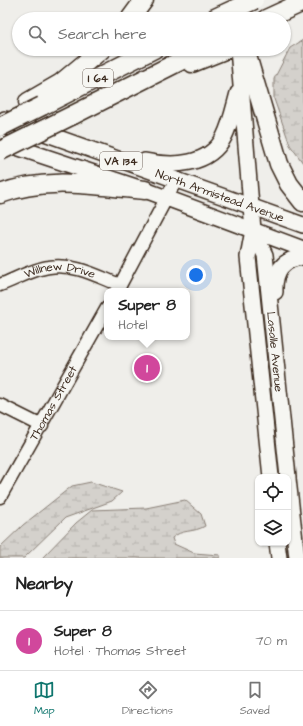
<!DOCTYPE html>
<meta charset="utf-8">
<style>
:root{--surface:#fff;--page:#f6f6f6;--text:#222;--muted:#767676;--line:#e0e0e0;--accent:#0f766e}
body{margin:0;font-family:"Architects Daughter",sans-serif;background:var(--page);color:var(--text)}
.controls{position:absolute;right:12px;bottom:12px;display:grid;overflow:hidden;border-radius:8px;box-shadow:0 1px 3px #0004}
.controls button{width:36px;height:36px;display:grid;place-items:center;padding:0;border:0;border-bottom:1px solid var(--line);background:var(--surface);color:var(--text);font:20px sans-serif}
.you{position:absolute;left:196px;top:275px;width:14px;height:14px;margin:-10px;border:3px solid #fff;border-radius:50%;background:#1a73e8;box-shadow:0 0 0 6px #1a73e833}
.badge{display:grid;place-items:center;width:26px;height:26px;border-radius:50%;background:var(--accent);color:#fff;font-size:13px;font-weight:700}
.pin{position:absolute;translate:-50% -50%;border:2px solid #fff;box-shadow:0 1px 4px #0006}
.popup{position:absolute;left:104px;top:288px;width:86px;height:52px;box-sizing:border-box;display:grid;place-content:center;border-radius:8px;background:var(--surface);filter:drop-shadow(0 1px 3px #0005);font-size:13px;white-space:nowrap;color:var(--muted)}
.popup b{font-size:15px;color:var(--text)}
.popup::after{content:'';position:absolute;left:50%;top:100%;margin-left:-8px;border:8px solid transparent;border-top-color:var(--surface)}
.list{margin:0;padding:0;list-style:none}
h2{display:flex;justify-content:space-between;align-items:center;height:52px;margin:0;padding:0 16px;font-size:17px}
h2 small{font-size:13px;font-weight:400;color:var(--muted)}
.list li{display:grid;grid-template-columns:26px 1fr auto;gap:12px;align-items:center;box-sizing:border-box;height:60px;padding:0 16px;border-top:1px solid var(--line)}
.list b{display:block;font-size:15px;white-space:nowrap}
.list p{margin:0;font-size:13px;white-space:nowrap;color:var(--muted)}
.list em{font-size:13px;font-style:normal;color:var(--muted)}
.icon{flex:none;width:22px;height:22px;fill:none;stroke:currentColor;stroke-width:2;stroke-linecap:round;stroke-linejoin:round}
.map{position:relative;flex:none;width:303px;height:558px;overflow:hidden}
.search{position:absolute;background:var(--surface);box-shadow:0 1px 3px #0004;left:12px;right:12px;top:12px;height:44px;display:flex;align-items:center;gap:10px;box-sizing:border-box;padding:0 14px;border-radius:22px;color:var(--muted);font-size:15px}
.sheet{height:112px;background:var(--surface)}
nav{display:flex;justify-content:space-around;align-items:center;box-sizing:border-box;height:56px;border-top:1px solid var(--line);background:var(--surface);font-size:11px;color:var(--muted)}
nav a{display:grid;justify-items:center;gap:2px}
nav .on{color:var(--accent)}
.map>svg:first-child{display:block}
.wetland{fill:url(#wetland-marsh);stroke:#887e75}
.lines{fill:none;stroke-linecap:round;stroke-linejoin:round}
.minor-casing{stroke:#3b2a1e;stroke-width:15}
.major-casing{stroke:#3b2a1e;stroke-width:18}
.highway-casing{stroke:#3b2a1e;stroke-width:21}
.minor{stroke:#f6f6f2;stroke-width:12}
.major{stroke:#f6f6f2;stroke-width:15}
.highway{stroke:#f6f6f2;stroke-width:18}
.highway-bridge-casing{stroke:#3b2a1e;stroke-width:21;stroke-linecap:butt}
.highway-bridge{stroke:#f6f6f2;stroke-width:18}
.labels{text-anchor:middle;stroke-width:3;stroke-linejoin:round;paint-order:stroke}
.shield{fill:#f6f6f2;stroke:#73675e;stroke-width:1}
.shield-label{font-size:11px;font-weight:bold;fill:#3b2a1e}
.street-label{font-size:12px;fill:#3b2a1e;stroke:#f6f6f2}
</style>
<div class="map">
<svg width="303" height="558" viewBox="0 0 303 558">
<defs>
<pattern id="wetland-marsh" width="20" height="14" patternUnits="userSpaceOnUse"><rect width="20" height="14" fill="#d4d1cc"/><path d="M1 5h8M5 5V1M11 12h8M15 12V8" fill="none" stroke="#b7b4af"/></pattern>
</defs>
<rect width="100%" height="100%" fill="#efeeea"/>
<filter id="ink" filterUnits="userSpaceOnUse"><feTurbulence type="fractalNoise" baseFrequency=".025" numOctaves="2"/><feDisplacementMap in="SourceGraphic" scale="8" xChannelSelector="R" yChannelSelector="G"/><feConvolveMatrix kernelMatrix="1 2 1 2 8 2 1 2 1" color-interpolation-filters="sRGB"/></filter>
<g filter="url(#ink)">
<!-- wetland -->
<g class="wetland">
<path d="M303 40V163L290 145 274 99V79L290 48Z"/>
<path d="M91 482 122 492 112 501 65 518 24 558H0V547L23 525 72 486Z"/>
<path d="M185 500 201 514 205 526C194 533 181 529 172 538L174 544 194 553 220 555V558H42L76 523 92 510 146 508Z"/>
</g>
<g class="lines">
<!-- minor casing -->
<g class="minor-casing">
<g id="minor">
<path id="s1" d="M0 285C16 279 33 269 49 267 74 263 97 276 120 285"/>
<path d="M117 291 176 180"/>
<path d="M0 405 42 426"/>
<path id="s2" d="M0 497 107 308"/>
</g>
</g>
<!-- major casing -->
<g class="major-casing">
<g id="major">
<path d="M238 49 253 230 248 257 271 477"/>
<path id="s3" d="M5 119 303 225"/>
<path d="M4 143 145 190 303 249"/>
<path d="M145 161C173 167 209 166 224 137 231 123 234 107 238 93"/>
<path id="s4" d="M253 230 265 255 288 477"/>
<path d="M275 292C274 272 282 259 303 257"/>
<path d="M288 479 297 558"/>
<path d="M277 543 279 558"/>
</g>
</g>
<!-- highway casing -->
<g class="highway-casing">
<g id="highway">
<path d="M130 19 144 0"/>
<path d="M266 19 303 2"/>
<path d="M245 49 279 164 289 184 303 202"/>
<path d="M192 63 227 49"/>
<path d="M28 102 61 83 102 49"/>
<path d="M42 106 154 49"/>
<path d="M73 115 204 49"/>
<path d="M0 194C46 176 96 186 145 190"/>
</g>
</g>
<!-- minor -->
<use href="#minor" class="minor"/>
<!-- major -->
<use href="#major" class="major"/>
<!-- highway -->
<use href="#highway" class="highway"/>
<!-- highway-bridge casing -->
<g class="highway-bridge-casing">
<g id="highway-bridge">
<path d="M213 19 254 0"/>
<path d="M0 127 42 106"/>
<path d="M0 151 73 115"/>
</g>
</g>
<!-- highway-bridge -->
<use href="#highway-bridge" class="highway-bridge"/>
</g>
</g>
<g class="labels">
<!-- shield labels -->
<g class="shield">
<rect x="83" y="69" width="30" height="18" rx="3"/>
<rect x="100" y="152" width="42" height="18" rx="3"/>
</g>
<g class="shield-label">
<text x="98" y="82">I 64</text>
<text x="121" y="165">VA 134</text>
</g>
<!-- street labels -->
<g class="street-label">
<text dy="4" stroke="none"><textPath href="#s3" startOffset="228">North Armistead Avenue</textPath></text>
<text dy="4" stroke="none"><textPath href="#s1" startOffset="63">Willnew Drive</textPath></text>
<text dy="4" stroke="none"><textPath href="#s4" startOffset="125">Lasalle Avenue</textPath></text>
<text dy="4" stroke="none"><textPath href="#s2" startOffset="108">Thomas Street</textPath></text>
</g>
</g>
</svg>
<div class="controls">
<button><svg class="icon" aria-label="locate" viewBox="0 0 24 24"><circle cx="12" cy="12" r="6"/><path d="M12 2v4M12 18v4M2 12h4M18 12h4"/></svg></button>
<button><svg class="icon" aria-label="layers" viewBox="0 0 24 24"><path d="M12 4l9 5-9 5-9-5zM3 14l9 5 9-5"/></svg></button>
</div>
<div class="you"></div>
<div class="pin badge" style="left:147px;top:368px;background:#d1479c">1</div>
<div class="popup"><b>Super 8</b>Hotel</div>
<div class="search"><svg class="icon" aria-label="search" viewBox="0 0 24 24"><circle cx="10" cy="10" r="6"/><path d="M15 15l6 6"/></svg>Search here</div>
</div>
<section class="sheet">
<h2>Nearby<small></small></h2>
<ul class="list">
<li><span class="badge" style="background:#d1479c">1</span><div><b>Super 8</b><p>Hotel · Thomas Street</p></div><em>70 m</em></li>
</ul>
</section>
<nav>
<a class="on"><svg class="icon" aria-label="map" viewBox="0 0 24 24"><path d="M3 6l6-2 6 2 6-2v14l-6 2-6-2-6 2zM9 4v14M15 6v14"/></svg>Map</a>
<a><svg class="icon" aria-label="directions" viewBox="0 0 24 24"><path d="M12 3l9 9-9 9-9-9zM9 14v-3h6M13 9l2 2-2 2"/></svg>Directions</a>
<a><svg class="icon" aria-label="saved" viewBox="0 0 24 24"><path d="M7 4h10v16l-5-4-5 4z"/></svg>Saved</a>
</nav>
